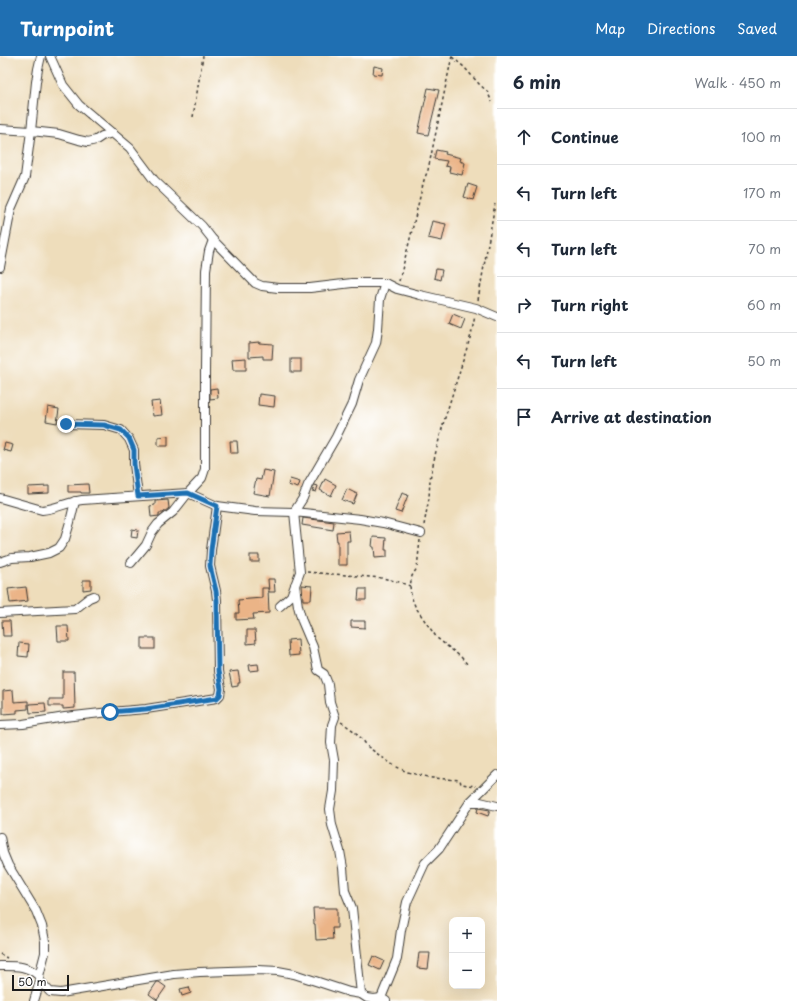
<!DOCTYPE html>
<meta charset="utf-8">
<style>
:root{--surface:#fff;--page:#f6f6f7;--text:#1f2937;--muted:#747a83;--line:#e0e1e3;--accent:#1f6fb2}
body{margin:0;font-family:"Playpen Sans",sans-serif;background:var(--page);color:var(--text)}
.controls{position:absolute;right:12px;bottom:12px;display:grid;overflow:hidden;border-radius:8px;box-shadow:0 4px 16px #0002}
.controls button{width:36px;height:36px;display:grid;place-items:center;padding:0;border:0;border-bottom:1px solid var(--line);background:var(--surface);color:var(--text);font:20px sans-serif}
.scale{position:absolute;left:12px;bottom:10px;width:57px;box-sizing:border-box;padding-left:4px;border:2px solid #1c1c1c;border-top:0;font-size:11px;line-height:14px;white-space:nowrap;color:#1c1c1c;-webkit-text-stroke:3px #fff;paint-order:stroke}
.stop{position:absolute;width:12px;height:12px;margin:-9px;border:3px solid #1f6fb2;border-radius:50%;background:#fff}
.stop.end{background:#1f6fb2;border-color:#fff;box-shadow:0 1px 4px #0008}
.list{margin:0;padding:0;list-style:none}
h2{display:flex;justify-content:space-between;align-items:center;height:52px;margin:0;padding:0 16px;font-size:17px}
h2 small{font-size:13px;font-weight:400;color:var(--muted)}
.list li{display:grid;grid-template-columns:26px 1fr auto;gap:12px;align-items:center;box-sizing:border-box;height:56px;padding:0 16px;border-top:1px solid var(--line)}
.list b{display:block;font-size:15px;white-space:nowrap}
.list em{font-size:13px;font-style:normal;color:var(--muted)}
.icon{flex:none;width:22px;height:22px;fill:none;stroke:currentColor;stroke-width:2;stroke-linecap:round;stroke-linejoin:round}
.map{position:relative;flex:none;width:497px;height:945px;overflow:hidden}
header{display:flex;align-items:center;gap:24px;box-sizing:border-box;height:56px;padding:0 20px;background:var(--accent);color:#fff}
header strong{font-size:19px}
nav{display:flex;gap:22px;margin-inline-start:auto;font-size:14px}
main{display:flex}
aside{flex:1;background:var(--surface)}
.map>svg:first-child{display:block}
.building{fill:#ebb487}
.lines{fill:none;stroke-linecap:round;stroke-linejoin:round}
.minor-casing{stroke:#3c3934;stroke-width:10}
.path{stroke:#3c3934;stroke-width:1.5;stroke-dasharray:3 3;stroke-linecap:butt}
.minor{stroke:#fff;stroke-width:8}
.route{stroke:#1f6fb2;stroke-width:5}
</style>
<header>
<strong>Turnpoint</strong>
<nav><a>Map</a><a>Directions</a><a>Saved</a></nav>
</header>
<main>
<div class="map">
<svg width="497" height="945" viewBox="0 0 497 945">
<rect width="100%" height="100%" fill="#fff"/>
<filter id="ink" filterUnits="userSpaceOnUse"><feTurbulence type="fractalNoise" baseFrequency=".025" numOctaves="2"/><feDisplacementMap in="SourceGraphic" scale="8" xChannelSelector="R" yChannelSelector="G"/><feConvolveMatrix kernelMatrix="1 2 1 2 8 2 1 2 1" color-interpolation-filters="sRGB"/></filter>
<filter id="wash" filterUnits="userSpaceOnUse"><feTurbulence type="fractalNoise" baseFrequency=".012" numOctaves="4" result="noise"/><feDisplacementMap in="SourceGraphic" scale="16" xChannelSelector="R" yChannelSelector="G"/><feGaussianBlur stdDeviation="0.9" result="paint"/><feColorMatrix in="noise" values="0 0 0 0 0 0 0 0 0 0 0 0 0 0 0 0 0 1.4 0 .05"/><feComposite in="paint" operator="in"/></filter>
<g filter="url(#wash)">
<rect width="100%" height="100%" fill="#edb"/>
<g id="blocks">
<!-- building -->
<g class="building">
<path d="M374 10 383 12 382 19 373 18Z"/>
<path d="M428 32 439 34 428 79 418 77Z"/>
<path d="M436 94 446 96 445 98 461 102 460 105 465 107 462 119 449 116 450 111 445 110 447 105 434 103Z"/>
<path d="M468 128 477 131 473 144 464 141Z"/>
<path d="M432 165 446 168 442 185 428 182Z"/>
<path d="M436 213 442 214 440 224 434 222Z"/>
<path d="M453 258 465 263 461 273 449 268Z"/>
<path d="M259 286V287L273 288 272 303H263V300L249 301V287Z"/>
<path d="M246 302V314H233L232 303Z"/>
<rect x="291" y="303" width="10" height="13"/>
<path d="M217 332 218 342 210 343V333Z"/>
<path d="M259 338 275 340 274 351 258 349Z"/>
<path d="M160 345 162 359 153 360 151 346Z"/>
<path d="M48 351 59 353 57 367 46 365Z"/>
<path d="M168 380V390H158V381Z"/>
<path d="M230 385H237L238 397H231Z"/>
<path d="M5 387 13 389 11 396 3 394Z"/>
<path d="M263 414 274 416 270 440 253 437 256 423 261 424Z"/>
<path d="M290 423 300 426 298 432 288 429Z"/>
<path d="M325 423 336 429 331 440 320 434Z"/>
<path d="M88 428 89 437H81V436H68V429Z"/>
<path d="M315 429 318 430 316 436 312 435Z"/>
<path d="M49 430V437L28 438V431Z"/>
<path d="M347 433 357 438 353 448 342 444Z"/>
<path d="M402 437 408 439 401 457 395 455Z"/>
<path d="M168 444 169 452 163 457H159V460L151 461 150 450 155 449V445Z"/>
<path d="M303 462 334 466 333 474 302 469Z"/>
<path d="M132 473 138 474 137 482 131 481Z"/>
<path d="M349 475 350 485H347V509H338V485H337L336 476Z"/>
<path d="M373 481 386 482 385 494H387V501L375 502 374 491H372Z"/>
<rect x="250" y="499" width="9" height="7"/>
<path d="M268 523H274L275 536H269Z"/>
<path d="M83 524H91V533L83 534Z"/>
<path d="M302 529 312 530 311 544H303Z"/>
<path d="M26 531 28 545 10 547 8 533Z"/>
<path d="M262 532H268L269 557 253 558 254 563 236 564V557H239L238 544 262 542Z"/>
<path d="M359 533H366V544H358Z"/>
<path d="M2 565H10L11 580H3Z"/>
<path d="M351 565H365V572L351 571Z"/>
<path d="M57 570H68L69 585H58Z"/>
<path d="M247 574H255L256 587 247 588Z"/>
<rect x="142" y="582" width="13" height="11"/>
<path d="M298 583 299 599 289 600 288 584Z"/>
<path d="M19 587 29 588 28 601 18 600Z"/>
<path d="M258 608 259 614 250 615 249 609Z"/>
<path d="M238 615 240 627H238V630L232 631 229 616Z"/>
<path d="M63 616H74L75 652 63 653V650H49V643H63Z"/>
<path d="M13 634 14 646 28 645V653L17 654V657L3 658V635Z"/>
<path d="M45 647 46 656 30 657 29 648Z"/>
<path d="M478 752 490 754 488 760 477 756Z"/>
<path d="M313 852H337V872H332L333 883 316 884 315 868H314Z"/>
<path d="M419 897H430L428 913 417 912Z"/>
<path d="M373 900 384 905 380 914 369 909Z"/>
<path d="M157 926H159L166 931 157 944 149 938Z"/>
<path d="M189 931 191 937 182 940 180 933Z"/>
</g>
</g>
</g>
<g filter="url(#ink)">
<use href="#blocks" fill-opacity="0" stroke="#3c3934" stroke-width="1"/>
<g class="lines">
<!-- minor casing -->
<g class="minor-casing">
<g id="minor">
<path d="M50 0 63 29 79 49 130 92 154 124 202 170 213 184 255 227 262 230 278 232H310L352 227H385L397 233 420 239 476 252 497 261"/>
<path d="M0 73 31 75 59 78 79 84 88 86 96 84 102 80 113 77"/>
<path d="M0 211 11 153 25 121 31 75 36 26 38 13 41 0"/>
<path d="M66 368 104 369 121 374 129 383 134 394V408L138 440"/>
<path d="M0 442 42 454C56 453 68 446 82 444L188 437 217 450 255 455 294 456 303 442 308 429 336 381 352 348 359 324 376 287 378 273 380 243 385 227"/>
<path d="M0 506 12 502 30 501 49 497 59 492 65 483 70 466 75 445"/>
<path d="M131 507 146 489 152 476 158 468 173 456 188 437 202 422 205 413V316L206 214 209 195 213 184"/>
<path d="M295 529 298 550 302 565 313 591 318 614 324 618 328 628 330 646 335 661 332 669 331 687 334 704 333 735 330 753 332 769 340 795 343 812 345 835 352 852 361 938"/>
<path d="M280 550 291 540 300 516 294 456 360 463 383 467 421 477"/>
<path d="M0 557 75 553 89 542 94 540"/>
<path d="M0 669 23 668 65 661 110 656 146 653 217 642 220 639 221 633 218 615 217 544 216 535 210 510 211 494 217 450"/>
<path d="M470 746H480L497 750"/>
<path d="M0 781 3 797 8 809 36 855 42 870 45 885V897L39 920 40 925 34 945"/>
<path d="M0 910C15 910 27 909 39 920"/>
<path d="M40 925 50 936 61 937 174 918 200 916 258 914 278 915 294 918 349 936 361 938 367 942 374 943 381 942 386 945"/>
<path d="M381 942 397 903 401 874 407 846 425 807 439 793 470 746 497 719"/>
</g>
</g>
<!-- path -->
<g class="path">
<path d="M452 1 464 11 480 29 487 35 492 46"/>
<path d="M193 61 203 0"/>
<path d="M399 225 409 187 424 124 428 114 452 0"/>
<path d="M478 244 495 148"/>
<path d="M424 469 429 442 430 423 436 395 444 365 471 279 475 260"/>
<path d="M420 484 417 512 412 520 410 530 411 540 415 550 425 565 437 582 461 601 468 609"/>
<path d="M307 516 383 522 399 526 410 530"/>
<path d="M341 666 347 670 354 675 362 683 368 691 393 709 407 716 432 722 460 724 461 728 476 730"/>
<path d="M0 898 7 902"/>
</g>
<!-- minor -->
<use href="#minor" class="minor"/>
</g>
</g>
<g class="lines" filter="url(#ink)">
<!-- route -->
<path class="route" d="M66 368 104 369 121 374 129 382 134 394V408L138 440 188 437 217 450 211 494 210 510 216 535 217 544 218 615 221 633 220 639 217 642 146 653 110 656"/>
</g>
</svg>
<div class="controls">
<button>+</button>
<button>−</button>
</div>
<div class="scale">50 m</div>
<div class="stop" style="left:110px;top:656px"></div>
<div class="stop end" style="left:66px;top:368px"></div>
</div>
<aside>
<h2>6 min<small>Walk · 450 m</small></h2>
<ul class="list">
<li><svg class="icon" aria-label="ahead" viewBox="0 0 24 24"><path d="M12 20V5M6 11l6-6 6 6"/></svg><div><b>Continue</b></div><em>100 m</em></li>
<li><svg class="icon" aria-label="left" viewBox="0 0 24 24"><path d="M17 20v-9H6M10 6l-5 5 5 5"/></svg><div><b>Turn left</b></div><em>170 m</em></li>
<li><svg class="icon" aria-label="left" viewBox="0 0 24 24"><path d="M17 20v-9H6M10 6l-5 5 5 5"/></svg><div><b>Turn left</b></div><em>70 m</em></li>
<li><svg class="icon" aria-label="right" viewBox="0 0 24 24"><path d="M7 20v-9h11M14 6l5 5-5 5"/></svg><div><b>Turn right</b></div><em>60 m</em></li>
<li><svg class="icon" aria-label="left" viewBox="0 0 24 24"><path d="M17 20v-9H6M10 6l-5 5 5 5"/></svg><div><b>Turn left</b></div><em>50 m</em></li>
<li><svg class="icon" aria-label="arrive" viewBox="0 0 24 24"><path d="M6 21V4h12l-3 4 3 4H6"/></svg><div><b>Arrive at destination</b></div></li>
</ul>
</aside>
</main>
